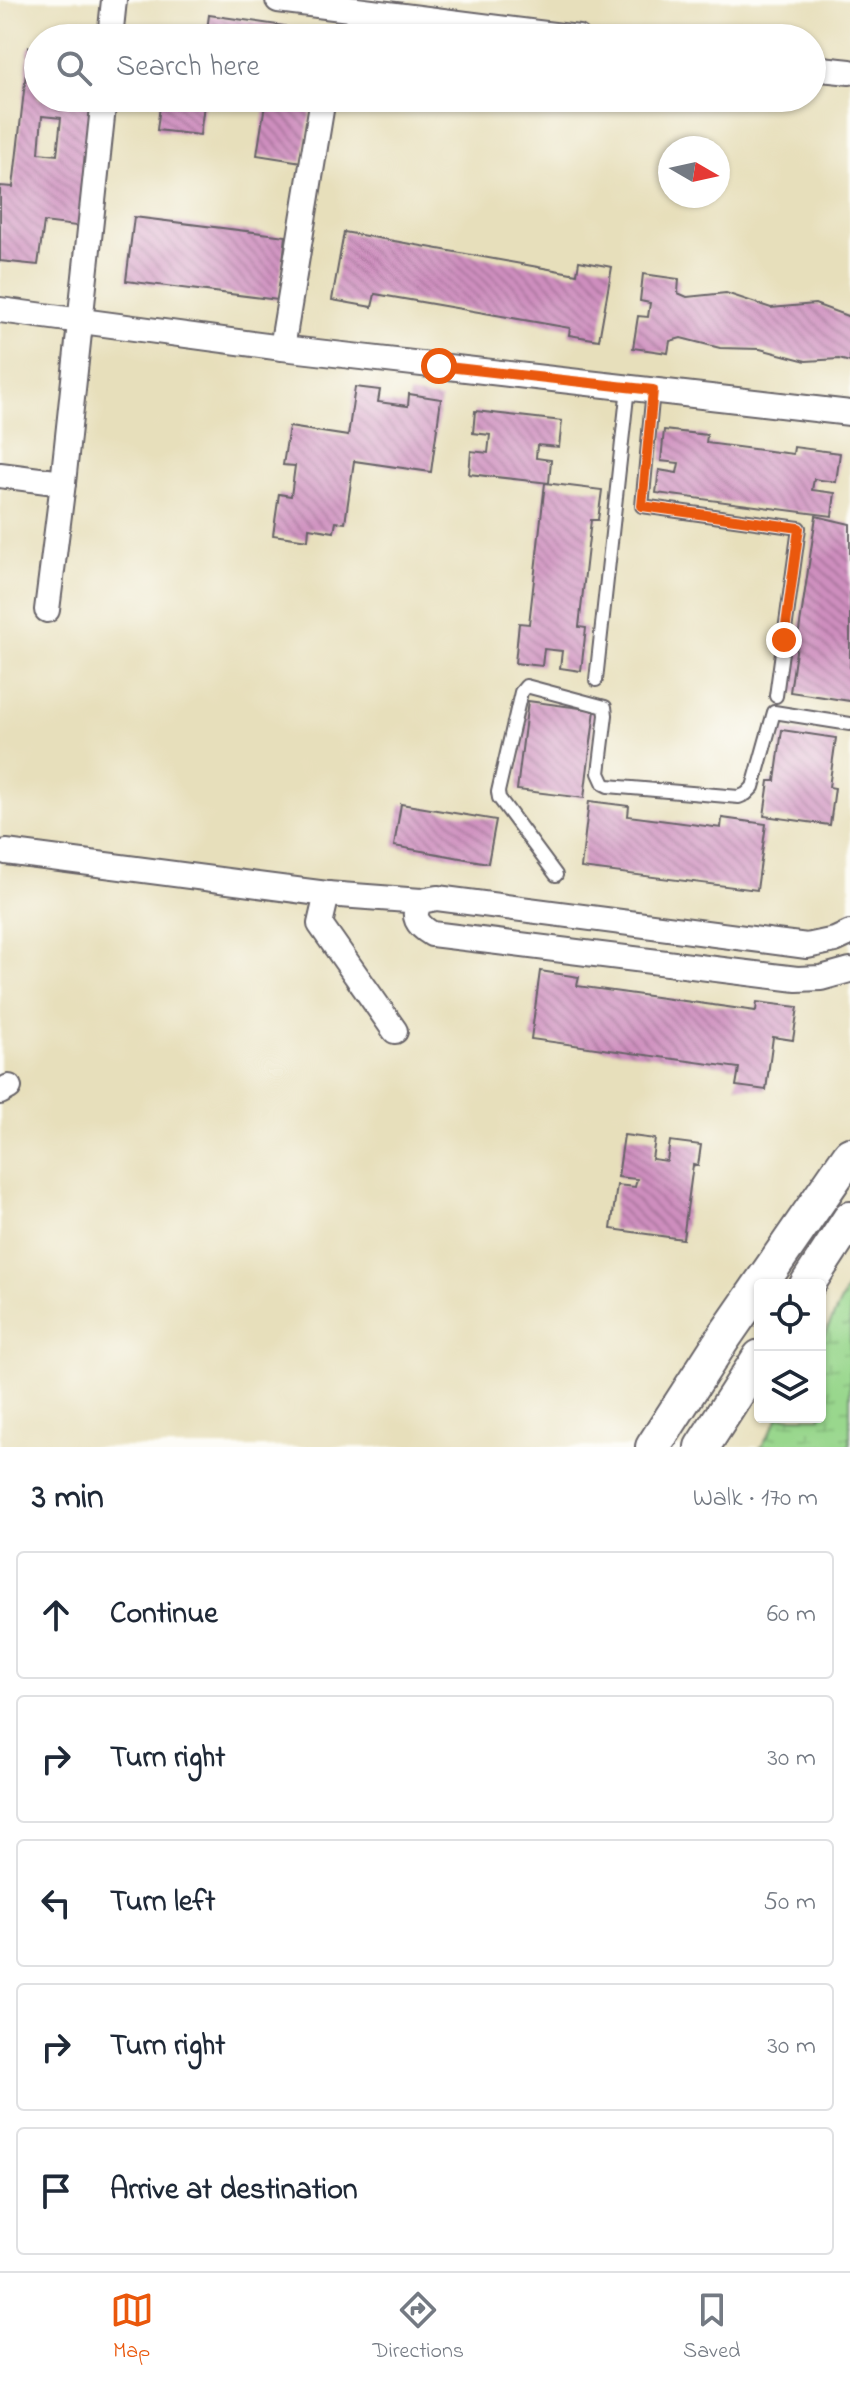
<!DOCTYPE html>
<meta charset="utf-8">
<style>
:root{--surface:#fff;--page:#f6f6f7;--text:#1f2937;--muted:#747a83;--line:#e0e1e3;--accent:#ea580c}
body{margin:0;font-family:"Indie Flower",sans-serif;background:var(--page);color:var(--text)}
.controls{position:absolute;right:24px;bottom:24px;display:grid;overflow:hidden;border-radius:8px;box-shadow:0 2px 6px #0004}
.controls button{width:72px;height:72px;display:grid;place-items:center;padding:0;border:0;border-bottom:2px solid var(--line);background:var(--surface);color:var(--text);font:40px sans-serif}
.compass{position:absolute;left:658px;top:136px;width:72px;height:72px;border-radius:50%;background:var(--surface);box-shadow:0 2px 6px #0004;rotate:99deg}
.stop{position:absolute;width:24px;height:24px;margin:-18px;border:6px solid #ea580c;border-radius:50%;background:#fff}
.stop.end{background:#ea580c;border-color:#fff;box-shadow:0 2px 8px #0008}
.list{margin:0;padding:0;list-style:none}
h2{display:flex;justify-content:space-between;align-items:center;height:104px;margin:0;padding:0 32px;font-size:34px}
h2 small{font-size:26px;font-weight:400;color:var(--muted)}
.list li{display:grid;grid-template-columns:52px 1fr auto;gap:24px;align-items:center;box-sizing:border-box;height:128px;margin:0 16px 16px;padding:0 16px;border:2px solid var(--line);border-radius:8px}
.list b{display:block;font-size:30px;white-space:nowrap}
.list em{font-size:26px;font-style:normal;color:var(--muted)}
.icon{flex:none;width:44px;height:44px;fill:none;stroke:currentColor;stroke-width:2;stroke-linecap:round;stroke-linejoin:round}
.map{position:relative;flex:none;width:850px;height:1447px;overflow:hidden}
.search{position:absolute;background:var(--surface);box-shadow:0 2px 6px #0004;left:24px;right:24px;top:24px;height:88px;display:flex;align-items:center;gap:20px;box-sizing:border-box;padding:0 28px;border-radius:44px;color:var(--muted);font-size:30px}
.sheet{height:824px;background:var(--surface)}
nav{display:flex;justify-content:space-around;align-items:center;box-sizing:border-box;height:112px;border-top:2px solid var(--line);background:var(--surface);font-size:22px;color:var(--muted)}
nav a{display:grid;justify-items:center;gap:4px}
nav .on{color:var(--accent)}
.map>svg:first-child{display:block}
.wetland{fill:url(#wetland-marsh);stroke:#5e7c64;stroke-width:2}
.building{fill:url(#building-back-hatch);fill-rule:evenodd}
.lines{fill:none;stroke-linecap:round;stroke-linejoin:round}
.lane-casing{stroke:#676468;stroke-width:16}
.street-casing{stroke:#676468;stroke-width:28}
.secondary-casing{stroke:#676468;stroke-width:38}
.lane{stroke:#fff;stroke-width:12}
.street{stroke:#fff;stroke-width:24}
.secondary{stroke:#fff;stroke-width:34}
.route{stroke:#ea580c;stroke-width:10}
</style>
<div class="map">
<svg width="850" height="1447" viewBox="0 0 850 1447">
<defs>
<pattern id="wetland-marsh" width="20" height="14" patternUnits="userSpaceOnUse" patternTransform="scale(2)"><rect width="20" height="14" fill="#99d78d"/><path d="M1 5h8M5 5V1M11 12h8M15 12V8" fill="none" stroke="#84b87b"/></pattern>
<pattern id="building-back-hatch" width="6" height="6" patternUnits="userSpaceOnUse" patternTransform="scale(2)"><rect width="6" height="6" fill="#ce8ebe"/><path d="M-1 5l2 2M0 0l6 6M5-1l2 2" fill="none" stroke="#a7749c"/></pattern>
</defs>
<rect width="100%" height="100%" fill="#fdfcf7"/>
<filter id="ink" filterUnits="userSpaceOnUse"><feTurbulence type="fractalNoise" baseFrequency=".0125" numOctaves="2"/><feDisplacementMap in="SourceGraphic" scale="16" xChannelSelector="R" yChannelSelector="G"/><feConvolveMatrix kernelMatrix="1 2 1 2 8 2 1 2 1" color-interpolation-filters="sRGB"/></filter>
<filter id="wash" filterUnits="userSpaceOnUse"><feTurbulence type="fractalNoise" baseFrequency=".006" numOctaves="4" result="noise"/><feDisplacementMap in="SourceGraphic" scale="32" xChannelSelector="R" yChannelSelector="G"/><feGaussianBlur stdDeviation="1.8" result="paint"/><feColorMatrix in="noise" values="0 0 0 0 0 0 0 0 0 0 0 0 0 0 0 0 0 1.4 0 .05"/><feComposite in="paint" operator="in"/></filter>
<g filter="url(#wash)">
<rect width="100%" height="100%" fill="#e7dfbb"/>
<!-- wetland -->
<path class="wetland" d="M850 1282V1447H761L779 1417H820V1344Z"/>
<g id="blocks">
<!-- building -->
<g class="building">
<path d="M209 15 285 26 284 38H206Z"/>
<path d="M29 47 38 48V98H94L84 227 44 222 38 265 0 261V186L13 187ZM42 116 61 118 57 155 39 153Z"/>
<path d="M161 98H205L200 135 157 130Z"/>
<path d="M266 98H313L302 162 257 155Z"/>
<path d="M134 217 286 236 278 300 126 281Z"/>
<path d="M344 232 577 274 579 261 612 267 599 340 569 335 570 328 375 294 372 307 332 300Z"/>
<path d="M643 274 679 279 678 293 687 297 726 293 771 308 815 304 850 317V362L839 359 806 361 760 349 720 348 681 338 670 341 668 353 633 348 638 316 648 317 650 303 640 301Z"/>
<path d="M355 387 380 390 378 402 408 406 409 394 441 399 431 472 354 461 345 523 336 522 334 532 309 528 308 540 273 535 279 494 291 496 295 466 283 465 289 427 348 436Z"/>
<path d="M475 411 562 421 559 447 537 445 536 458 551 460 549 483 469 474 471 451 488 453 490 435 473 433Z"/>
<path d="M664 430 707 435 706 443 793 454 794 447 840 453 836 482 814 479 812 490 835 493 832 516 656 493 659 470 677 473 679 463 661 461Z"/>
<path d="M545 483 602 490 598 520H591L579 627 586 628 581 671 560 668 562 651 544 649 542 666 515 663 519 623 529 624Z"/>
<path d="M816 516 850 524V701L790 692Z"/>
<path d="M528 701 595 710 584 798 517 790Z"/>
<path d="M782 730 836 738 829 787 835 788 830 825 764 816 769 781H775Z"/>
<path d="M589 801 629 806 628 816 721 828 722 818 766 824 757 890 581 868Z"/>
<path d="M401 804 496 820 488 863 394 846Z"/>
<path d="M540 971 579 977 577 986 756 1011 757 1002 798 1007 793 1040 773 1037 766 1090 736 1086 739 1068 531 1039Z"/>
<path d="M624 1135 655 1139 652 1159 667 1161 670 1141 701 1145 698 1166 693 1165 683 1239 611 1229 617 1185 635 1187 637 1179 618 1177Z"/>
</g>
</g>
</g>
<g filter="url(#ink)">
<use href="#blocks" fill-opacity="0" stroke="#676468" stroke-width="2"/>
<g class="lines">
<!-- lane casing -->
<g class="lane-casing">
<g id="lane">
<path d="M653 390 642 506 799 528 776 696"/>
<path d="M596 680 628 387"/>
<path d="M556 875 499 798 498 792 521 692 526 686 605 707 606 715 599 773 604 784 608 786 739 797 746 794 753 787 774 712 850 724"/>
</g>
</g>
<!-- street casing -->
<g class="street-casing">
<g id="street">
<path d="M278 0 578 38"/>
<path d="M110 38 114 0"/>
<path d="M812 68 850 72"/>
<path d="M0 310 282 348 850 413"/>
<path d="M282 348 323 98"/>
<path d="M0 475 63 483"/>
<path d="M47 610 63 483 104 98"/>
<path d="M6 852 327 894 320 924 395 1031"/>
<path d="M327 894 421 901"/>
<path d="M850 933 835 940 807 946 437 898 421 901C410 916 418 926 432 934L797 979 821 978 850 970"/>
<path d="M0 1092 9 1087"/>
</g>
</g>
<!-- secondary casing -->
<g class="secondary-casing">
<g id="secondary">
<path d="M807 1285 850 1219"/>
<path d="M653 1447 722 1340 850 1155"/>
<path d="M702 1447 760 1357"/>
</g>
</g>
<!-- lane -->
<use href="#lane" class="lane"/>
<!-- street -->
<use href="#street" class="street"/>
<!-- secondary -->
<use href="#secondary" class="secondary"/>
</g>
</g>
<g class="lines" filter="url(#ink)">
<!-- route -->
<path class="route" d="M439 366 653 390 642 506 799 528 784 640"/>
</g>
</svg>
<div class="controls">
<button><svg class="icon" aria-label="locate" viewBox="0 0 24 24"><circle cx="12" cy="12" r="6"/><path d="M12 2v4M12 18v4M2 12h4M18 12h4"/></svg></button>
<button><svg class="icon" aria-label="layers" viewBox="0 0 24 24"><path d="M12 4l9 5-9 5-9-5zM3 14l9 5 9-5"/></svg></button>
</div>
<svg class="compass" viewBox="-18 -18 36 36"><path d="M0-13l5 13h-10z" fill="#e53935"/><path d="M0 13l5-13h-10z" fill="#747a83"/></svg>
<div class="stop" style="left:439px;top:366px"></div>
<div class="stop end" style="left:784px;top:640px"></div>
<div class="search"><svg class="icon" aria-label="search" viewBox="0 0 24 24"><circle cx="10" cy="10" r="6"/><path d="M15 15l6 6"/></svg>Search here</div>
</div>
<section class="sheet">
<h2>3 min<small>Walk · 170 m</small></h2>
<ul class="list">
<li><svg class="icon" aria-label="ahead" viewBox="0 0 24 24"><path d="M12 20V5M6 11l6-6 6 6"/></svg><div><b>Continue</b></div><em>60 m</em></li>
<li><svg class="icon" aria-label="right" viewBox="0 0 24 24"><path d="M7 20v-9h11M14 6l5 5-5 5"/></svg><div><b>Turn right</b></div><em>30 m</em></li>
<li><svg class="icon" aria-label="left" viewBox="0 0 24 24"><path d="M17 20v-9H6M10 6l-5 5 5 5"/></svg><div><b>Turn left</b></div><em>50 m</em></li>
<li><svg class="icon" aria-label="right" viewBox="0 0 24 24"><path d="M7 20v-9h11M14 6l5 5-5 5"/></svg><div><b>Turn right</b></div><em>30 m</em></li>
<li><svg class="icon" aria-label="arrive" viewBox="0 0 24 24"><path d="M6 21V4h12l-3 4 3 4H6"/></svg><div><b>Arrive at destination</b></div></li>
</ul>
</section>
<nav>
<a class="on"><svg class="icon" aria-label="map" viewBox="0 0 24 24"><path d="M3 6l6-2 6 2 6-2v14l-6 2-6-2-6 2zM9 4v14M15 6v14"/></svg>Map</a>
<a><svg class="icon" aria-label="directions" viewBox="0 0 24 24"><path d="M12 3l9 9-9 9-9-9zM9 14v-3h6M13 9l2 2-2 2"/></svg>Directions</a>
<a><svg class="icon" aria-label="saved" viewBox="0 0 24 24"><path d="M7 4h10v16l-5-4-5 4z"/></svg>Saved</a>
</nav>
